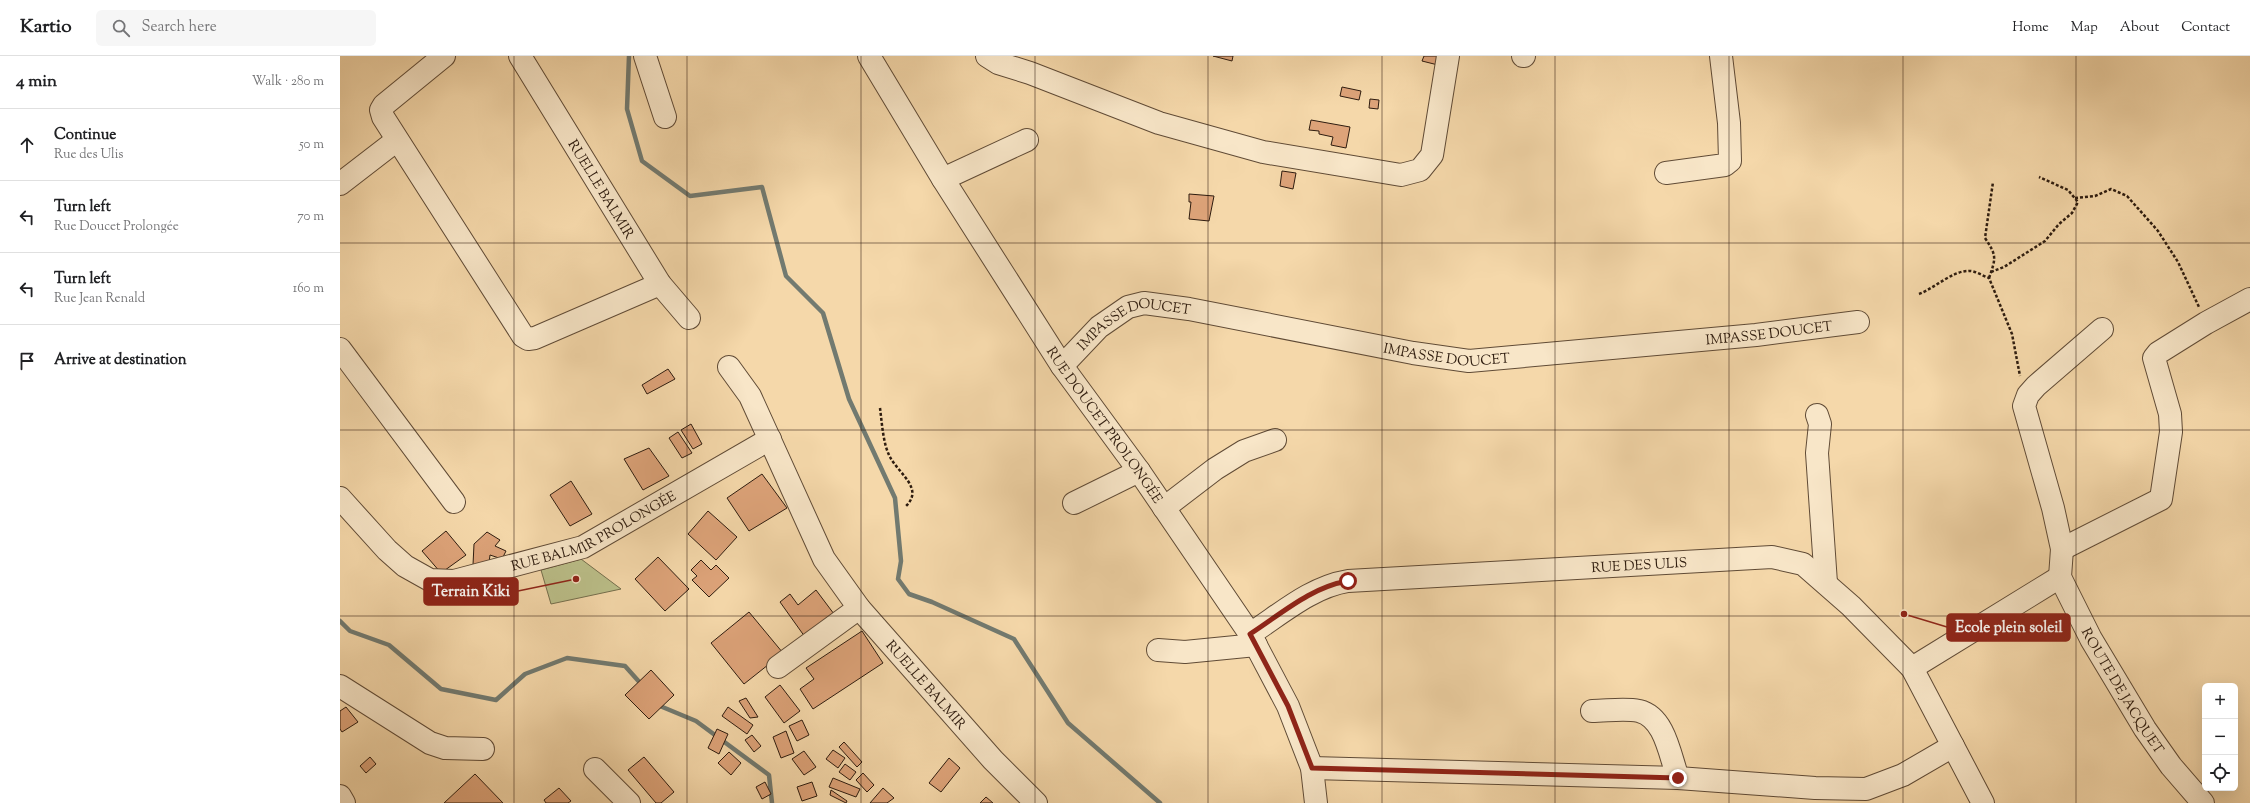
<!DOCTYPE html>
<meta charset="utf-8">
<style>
:root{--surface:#fff;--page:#f6f6f6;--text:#202124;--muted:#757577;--line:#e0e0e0}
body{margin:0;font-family:"Sorts Mill Goudy",serif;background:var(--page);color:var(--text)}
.controls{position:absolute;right:12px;bottom:12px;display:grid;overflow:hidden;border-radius:6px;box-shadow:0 4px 16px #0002}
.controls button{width:36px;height:36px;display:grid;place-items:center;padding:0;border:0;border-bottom:1px solid var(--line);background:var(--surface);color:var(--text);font:20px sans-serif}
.stop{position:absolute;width:12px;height:12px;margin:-9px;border:3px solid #8f2418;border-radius:50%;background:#fff}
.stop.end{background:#8f2418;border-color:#fff;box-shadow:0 1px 4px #0008}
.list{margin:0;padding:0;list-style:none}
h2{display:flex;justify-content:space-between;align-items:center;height:52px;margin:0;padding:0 16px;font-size:17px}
h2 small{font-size:13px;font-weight:400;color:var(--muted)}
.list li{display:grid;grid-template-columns:26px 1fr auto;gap:12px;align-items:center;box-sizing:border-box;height:72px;padding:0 16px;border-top:1px solid var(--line)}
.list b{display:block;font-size:15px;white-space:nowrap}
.list p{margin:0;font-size:13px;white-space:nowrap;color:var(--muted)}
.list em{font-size:13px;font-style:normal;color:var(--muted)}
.icon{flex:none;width:22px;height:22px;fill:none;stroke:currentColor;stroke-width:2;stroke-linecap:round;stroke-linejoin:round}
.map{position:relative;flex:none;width:1910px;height:747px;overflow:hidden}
header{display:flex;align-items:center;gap:24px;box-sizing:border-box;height:56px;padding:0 20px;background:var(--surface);border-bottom:1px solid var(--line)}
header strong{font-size:19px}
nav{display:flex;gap:22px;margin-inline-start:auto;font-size:14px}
.search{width:280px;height:36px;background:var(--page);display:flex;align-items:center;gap:10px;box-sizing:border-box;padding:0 14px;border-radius:6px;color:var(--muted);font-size:15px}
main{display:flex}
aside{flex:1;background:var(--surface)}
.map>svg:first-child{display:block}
.green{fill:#bbbf89;stroke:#746e4c}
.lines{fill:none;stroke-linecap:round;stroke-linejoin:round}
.stream{stroke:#727a70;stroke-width:4.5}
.building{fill:#dda379;stroke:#2e1c0f}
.minor-casing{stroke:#604b36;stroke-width:24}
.path{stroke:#2e1c0f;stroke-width:2.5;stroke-dasharray:3 2;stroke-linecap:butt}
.minor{stroke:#f8e6c8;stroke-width:22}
.route{stroke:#8f2418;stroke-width:5}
.grid{fill:none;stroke:#2e1c0f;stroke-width:1;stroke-opacity:0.55}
.labels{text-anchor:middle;stroke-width:3.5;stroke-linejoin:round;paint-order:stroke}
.street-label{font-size:14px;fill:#2e1c0f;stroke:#f8e6c8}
.leader{fill:none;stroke:#8f2418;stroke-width:1.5}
.callout-dot{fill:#8f2418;stroke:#f8e6c8;stroke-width:1.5}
.callout{fill:#8f2418;stroke:#8f2418;stroke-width:1.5}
.callout-label{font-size:15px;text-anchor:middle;font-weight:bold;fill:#fff}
</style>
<header>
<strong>Kartio</strong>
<div class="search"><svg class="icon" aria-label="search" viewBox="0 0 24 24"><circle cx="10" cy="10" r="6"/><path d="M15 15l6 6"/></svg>Search here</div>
<nav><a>Home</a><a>Map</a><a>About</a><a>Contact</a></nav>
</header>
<main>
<aside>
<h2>4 min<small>Walk · 280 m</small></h2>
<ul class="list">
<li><svg class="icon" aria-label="ahead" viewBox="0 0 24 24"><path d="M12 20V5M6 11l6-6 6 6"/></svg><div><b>Continue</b><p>Rue des Ulis</p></div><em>50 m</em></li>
<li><svg class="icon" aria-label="left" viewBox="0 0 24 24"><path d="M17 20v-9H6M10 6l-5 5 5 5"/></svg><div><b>Turn left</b><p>Rue Doucet Prolongée</p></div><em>70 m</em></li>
<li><svg class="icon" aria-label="left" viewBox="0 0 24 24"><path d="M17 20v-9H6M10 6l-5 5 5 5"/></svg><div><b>Turn left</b><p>Rue Jean Renald</p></div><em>160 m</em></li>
<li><svg class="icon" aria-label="arrive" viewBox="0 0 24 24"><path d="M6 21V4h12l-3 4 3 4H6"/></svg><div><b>Arrive at destination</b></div></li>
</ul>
</aside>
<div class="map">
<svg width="1910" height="747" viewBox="0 0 1910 747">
<rect width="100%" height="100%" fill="#f5d8aa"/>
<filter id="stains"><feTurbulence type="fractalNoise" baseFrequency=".005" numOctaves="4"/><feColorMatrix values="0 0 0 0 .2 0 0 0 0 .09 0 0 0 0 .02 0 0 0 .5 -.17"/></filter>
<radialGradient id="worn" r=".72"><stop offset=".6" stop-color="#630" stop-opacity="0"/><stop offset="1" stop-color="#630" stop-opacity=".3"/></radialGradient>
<!-- green -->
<path class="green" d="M241 503 281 533 211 548 201 514Z"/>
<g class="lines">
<!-- stream -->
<g class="stream">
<path d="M289 0 287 53 302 105 350 140 422 131 446 220 483 257 509 343 555 442 561 505 558 523 569 538 592 546 674 583 728 667 820 747"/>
<path d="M0 565 10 575 49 589 101 633 156 644 185 618 227 602 285 610 302 629"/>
<path d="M317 647 320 650 356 665 429 719 432 747"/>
</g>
</g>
<!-- building -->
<g class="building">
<path d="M873 0H893L892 5Z"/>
<path d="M1084 0H1100L1098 9 1082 5Z"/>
<path d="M1002 31 1021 35 1019 44 1000 40Z"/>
<path d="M1030 43 1039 44 1038 53 1029 52Z"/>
<path d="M971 64 1010 71 1006 92 991 89 993 81 979 78V75L969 74Z"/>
<path d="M942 115 956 117 953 133 940 130Z"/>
<path d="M849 138 874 140 869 165 849 163 851 146H849Z"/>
<path d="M328 313 335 323 307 338 302 329Z"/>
<path d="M351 368 362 388 353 393 341 374Z"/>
<path d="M338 376 352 397 342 402 329 382Z"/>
<path d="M309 392 329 420 303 434 284 403Z"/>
<path d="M422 418 447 452 409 475 387 442Z"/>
<path d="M231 425 252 458 230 470 210 439Z"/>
<path d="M368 455 397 481 376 504 348 478Z"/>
<path d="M106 475 126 499 101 517 82 495Z"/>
<path d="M147 476 160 484 155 490 166 495 162 503 150 499 149 507 133 509 134 488Z"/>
<path d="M318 501 349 533 325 555 295 523Z"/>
<path d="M361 504 371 514 376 509 389 522 369 541 352 524 357 520 351 514Z"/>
<path d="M476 534 494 558 465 581 440 546 450 538 458 549Z"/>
<path d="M409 556 443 597 404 628 371 587Z"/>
<path d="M522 575 543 607 473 653 460 633 474 623 466 612Z"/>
<path d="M311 614 334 639 309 663 285 639Z"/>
<path d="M440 629 460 655 444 667 425 641Z"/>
<path d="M406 642 418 661 410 662 399 645Z"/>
<path d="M6 651 18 666 2 676 0 673V655Z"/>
<path d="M388 651 413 669 407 678 382 660Z"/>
<path d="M462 664 469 679 457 685 449 670Z"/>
<path d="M377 673 388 678 379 698 368 692Z"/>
<path d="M446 675 454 697 441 702 433 681Z"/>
<path d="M412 679 421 690 414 696 405 684Z"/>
<path d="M504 686 522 706 517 711 499 691Z"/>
<path d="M493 694 505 702 498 712 486 703Z"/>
<path d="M464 695 476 711 464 719 452 703Z"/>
<path d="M389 696 401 707 391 719 378 707Z"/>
<path d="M30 701 36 708 26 717 20 710Z"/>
<path d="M304 701 334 736 321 747H316L288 714Z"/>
<path d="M609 702 620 712 601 736 589 727Z"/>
<path d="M505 708 516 716 510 724 499 716Z"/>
<path d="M523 717 534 729 527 736 516 724Z"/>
<path d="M135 718 163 747H104Z"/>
<path d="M493 722 520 733 516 741 489 731Z"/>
<path d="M425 726 431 738 422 743 416 731Z"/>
<path d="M472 726 477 740 462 745 457 731Z"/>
<path d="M219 732 231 745 228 747H206L204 744Z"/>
<path d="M543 732 554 742 547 747H530Z"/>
<path d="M491 734 507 745 506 747 490 739Z"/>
<path d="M646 741 653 747H640Z"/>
</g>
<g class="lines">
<!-- minor casing -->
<g class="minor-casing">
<g id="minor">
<path d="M104 0 44 49 41 54 43 61 183 280 188 283 195 282 320 228"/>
<path id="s1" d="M180 0 320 228 349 262"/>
<path d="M305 0 325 61"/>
<path id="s2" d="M529 0 603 123 722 310 799 415 910 578 948 650 972 712 976 747"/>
<path d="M647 0 658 7 690 17 819 67 923 96 1061 119 1080 114 1092 99 1108 0"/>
<path d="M1183 0H1184"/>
<path d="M1326 117 1385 109 1390 105 1389 67 1381 0"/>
<path d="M603 123 687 84"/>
<path d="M0 128 57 84"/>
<path id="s3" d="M1762 273 1696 330 1688 339 1684 350 1713 452 1722 493 1720 521 1751 583 1805 673 1831 710 1863 747"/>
<path d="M0 293 114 446"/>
<path id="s4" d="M722 310 759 271 788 251 804 247 849 253 1073 297 1129 305 1416 279 1518 266"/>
<path id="s5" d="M389 311 410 340 484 503 519 552 653 704 696 747"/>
<path d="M1477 359 1480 368 1477 397 1486 527"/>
<path id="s6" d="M0 442 47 494 65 510 90 524 114 525 243 491 430 383"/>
<path d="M734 447 799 415"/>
<path d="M824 452 875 413 904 395 935 384"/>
<path d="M1722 493 1821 443 1831 376 1830 358 1814 302 1818 297 1866 267 1910 243"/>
<path id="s7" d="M910 578C941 558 971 531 1008 525L1432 501 1463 508 1511 550 1572 612 1643 747"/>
<path d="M818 594 845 596 916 589"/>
<path d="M438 611 519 552"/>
<path d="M1572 612 1720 521"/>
<path d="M0 630 90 687 105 692 143 693"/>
<path d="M1252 655C1267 655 1284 652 1299 655 1325 661 1330 700 1338 722"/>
<path d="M972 712 1338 722 1475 732 1526 733 1563 719 1613 690"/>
<path d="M255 713 289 747"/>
<path d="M0 740 4 747"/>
</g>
</g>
<!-- path -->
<g class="path">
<path d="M1735 142 1755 140 1771 133 1787 140 1818 175 1838 206 1859 251"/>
<path d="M1651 216 1664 211 1705 185 1719 168 1732 157 1738 146 1728 134 1699 121"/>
<path d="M1649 222C1656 202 1657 200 1645 182L1653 126"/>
<path d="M1579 238C1595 232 1612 215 1628 215 1634 214 1643 220 1649 222L1672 278 1680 320"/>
<path d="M540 352C542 367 543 388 550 401 559 418 585 433 565 451"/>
</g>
<!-- minor -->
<use href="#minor" class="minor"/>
</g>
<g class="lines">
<!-- route -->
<path class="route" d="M1008 525C971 531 941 558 910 578L948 650 972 712 1338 722"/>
</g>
<!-- grid -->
<path class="grid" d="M174 0V747M347 0V747M521 0V747M695 0V747M868 0V747M1042 0V747M1215 0V747M1389 0V747M1563 0V747M1736 0V747M0 187H1910M0 374H1910M0 560H1910"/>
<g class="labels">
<!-- street labels -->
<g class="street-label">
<text dy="5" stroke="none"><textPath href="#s1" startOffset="156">RUELLE BALMIR</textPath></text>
<text dy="5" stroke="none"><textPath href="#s4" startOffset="89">IMPASSE DOUCET</textPath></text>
<text dy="5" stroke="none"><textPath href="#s4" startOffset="737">IMPASSE DOUCET</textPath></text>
<text dy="5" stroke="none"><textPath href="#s4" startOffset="413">IMPASSE DOUCET</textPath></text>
<text dy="5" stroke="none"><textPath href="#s2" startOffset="438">RUE DOUCET PROLONGÉE</textPath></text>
<text dy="5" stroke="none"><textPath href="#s6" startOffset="296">RUE BALMIR PROLONGÉE</textPath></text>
<text dy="5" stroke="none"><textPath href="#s7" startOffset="404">RUE DES ULIS</textPath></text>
<text dy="5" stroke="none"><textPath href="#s5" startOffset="377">RUELLE BALMIR</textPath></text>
<text dy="5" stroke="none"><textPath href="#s3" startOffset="417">ROUTE DE JACQUET</textPath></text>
</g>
</g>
<!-- callouts -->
<path class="leader" d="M236 523L178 535M1564 558L1607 571"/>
<g class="callout-dot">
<circle cx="236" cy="523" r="4"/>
<circle cx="1564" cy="558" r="4"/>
</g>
<g class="callout">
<rect x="84" y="522" width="94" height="27" rx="4"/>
<rect x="1607" y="558" width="123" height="27" rx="4"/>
</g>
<g class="callout-label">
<text x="131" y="540">Terrain Kiki</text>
<text x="1669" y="576">Ecole plein soleil</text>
</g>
<rect width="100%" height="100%" filter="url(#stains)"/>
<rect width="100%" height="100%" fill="url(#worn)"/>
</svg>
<div class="controls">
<button>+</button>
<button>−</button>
<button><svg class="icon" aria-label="locate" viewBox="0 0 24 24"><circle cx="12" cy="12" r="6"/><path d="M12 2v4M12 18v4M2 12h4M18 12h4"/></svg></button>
</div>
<div class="stop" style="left:1008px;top:525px"></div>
<div class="stop end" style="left:1338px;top:722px"></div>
</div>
</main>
